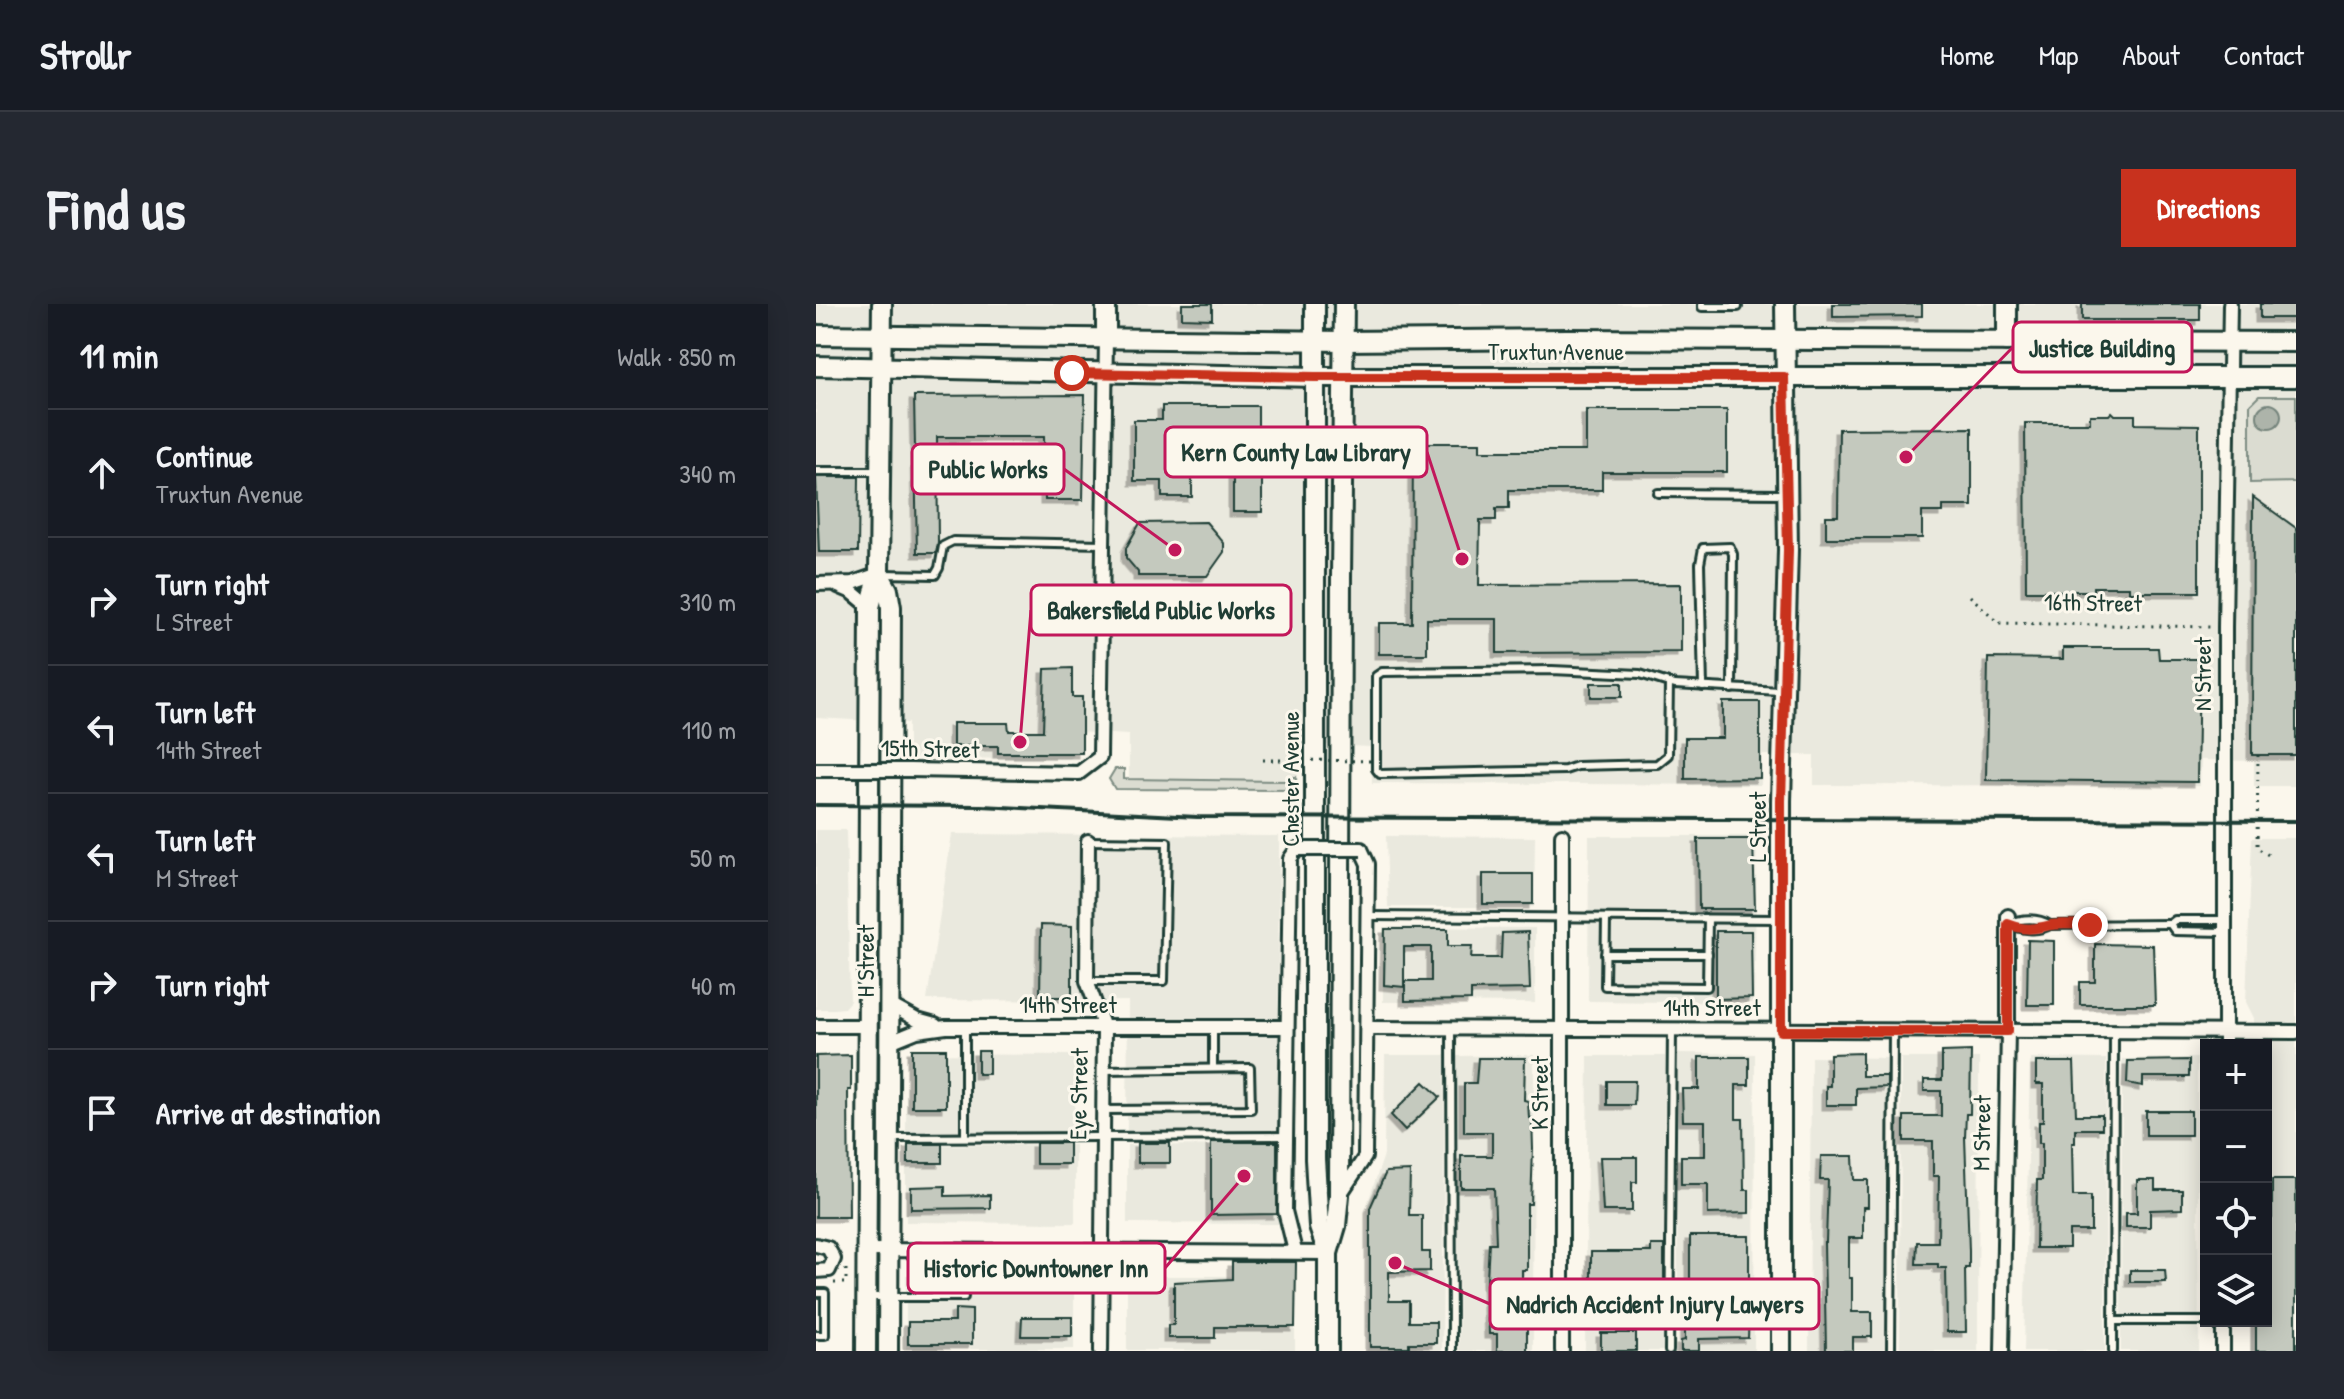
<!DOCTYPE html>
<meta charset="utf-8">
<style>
:root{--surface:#171b24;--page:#242831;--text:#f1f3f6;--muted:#9ea1a6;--line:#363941;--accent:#c8321e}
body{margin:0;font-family:"Patrick Hand",sans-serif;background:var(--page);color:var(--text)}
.controls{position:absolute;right:24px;bottom:24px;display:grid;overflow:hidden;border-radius:0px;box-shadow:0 4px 20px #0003}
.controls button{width:72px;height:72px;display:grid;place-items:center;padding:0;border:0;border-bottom:2px solid var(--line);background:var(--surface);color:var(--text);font:40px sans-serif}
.stop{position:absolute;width:24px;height:24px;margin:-18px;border:6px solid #c8321e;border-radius:50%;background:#fff}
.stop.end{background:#c8321e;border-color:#fff;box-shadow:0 2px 8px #0008}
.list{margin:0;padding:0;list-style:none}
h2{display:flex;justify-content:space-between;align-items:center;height:104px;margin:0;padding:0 32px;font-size:34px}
h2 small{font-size:26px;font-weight:400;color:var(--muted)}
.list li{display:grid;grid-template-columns:52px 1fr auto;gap:24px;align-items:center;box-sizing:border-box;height:128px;padding:0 32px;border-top:2px solid var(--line)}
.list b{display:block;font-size:30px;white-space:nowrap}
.list p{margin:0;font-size:26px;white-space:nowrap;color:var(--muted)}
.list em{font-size:26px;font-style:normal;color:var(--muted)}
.icon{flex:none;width:44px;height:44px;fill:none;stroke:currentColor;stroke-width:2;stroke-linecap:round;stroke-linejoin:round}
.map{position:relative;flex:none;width:1480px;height:1047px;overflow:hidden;border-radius:0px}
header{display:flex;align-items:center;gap:48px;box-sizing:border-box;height:112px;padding:0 40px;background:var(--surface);border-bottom:2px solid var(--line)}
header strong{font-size:38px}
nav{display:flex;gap:44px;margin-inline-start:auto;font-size:28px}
.intro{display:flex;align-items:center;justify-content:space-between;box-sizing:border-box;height:192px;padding:0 48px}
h1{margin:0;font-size:56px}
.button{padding:20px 36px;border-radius:0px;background:var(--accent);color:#fff;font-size:28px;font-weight:700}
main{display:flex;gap:48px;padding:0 48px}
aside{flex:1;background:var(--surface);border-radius:0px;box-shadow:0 4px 20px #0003}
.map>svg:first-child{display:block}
.built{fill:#eae9de}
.green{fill:#dbdcd1;stroke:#7d8c82;stroke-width:2}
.water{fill:#adb4aa;stroke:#74847b;stroke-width:2}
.building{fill:#c4c9be;stroke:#1f3d34;stroke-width:2;filter:url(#shadow)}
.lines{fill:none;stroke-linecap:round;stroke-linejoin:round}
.lane-casing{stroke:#1f3d34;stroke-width:12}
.street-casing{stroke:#1f3d34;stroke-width:18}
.secondary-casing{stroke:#1f3d34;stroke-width:24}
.path{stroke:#1f3d34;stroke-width:3;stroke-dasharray:2 6;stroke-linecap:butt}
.lane{stroke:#fbf7ec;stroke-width:6}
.street{stroke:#fbf7ec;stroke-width:12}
.secondary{stroke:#fbf7ec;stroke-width:18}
.rail{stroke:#1f3d34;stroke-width:4}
.street-bridge-casing{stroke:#1f3d34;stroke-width:18;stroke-linecap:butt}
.path-bridge{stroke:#1f3d34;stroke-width:3;stroke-dasharray:2 6;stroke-linecap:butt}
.street-bridge{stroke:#fbf7ec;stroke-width:12}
.route{stroke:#c8321e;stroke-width:10}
.labels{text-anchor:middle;stroke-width:6;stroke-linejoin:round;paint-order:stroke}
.street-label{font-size:24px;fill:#1f3d34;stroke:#fbf7ec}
.leader{fill:none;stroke:#c2185b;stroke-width:3}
.callout-dot{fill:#c2185b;stroke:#fbf7ec;stroke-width:3}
.callout{fill:#fbf7ec;stroke:#c2185b;stroke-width:3}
.callout-label{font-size:26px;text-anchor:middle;font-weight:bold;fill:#1f3d34}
</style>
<header>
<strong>Strollr</strong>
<nav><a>Home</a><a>Map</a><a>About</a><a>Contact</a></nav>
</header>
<div class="intro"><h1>Find us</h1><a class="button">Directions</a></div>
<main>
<aside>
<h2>11 min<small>Walk · 850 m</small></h2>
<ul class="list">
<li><svg class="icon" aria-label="ahead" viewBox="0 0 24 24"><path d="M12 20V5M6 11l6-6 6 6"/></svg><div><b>Continue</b><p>Truxtun Avenue</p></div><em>340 m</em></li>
<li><svg class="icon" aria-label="right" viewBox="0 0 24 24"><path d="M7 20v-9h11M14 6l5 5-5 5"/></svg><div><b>Turn right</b><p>L Street</p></div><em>310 m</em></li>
<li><svg class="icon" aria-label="left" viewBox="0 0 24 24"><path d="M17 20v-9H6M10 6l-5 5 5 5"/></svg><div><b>Turn left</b><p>14th Street</p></div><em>110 m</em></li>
<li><svg class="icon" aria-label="left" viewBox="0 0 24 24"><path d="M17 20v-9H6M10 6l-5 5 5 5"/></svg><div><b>Turn left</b><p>M Street</p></div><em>50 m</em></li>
<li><svg class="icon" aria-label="right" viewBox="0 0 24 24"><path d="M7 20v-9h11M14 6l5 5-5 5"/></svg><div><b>Turn right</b></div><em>40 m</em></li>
<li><svg class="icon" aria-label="arrive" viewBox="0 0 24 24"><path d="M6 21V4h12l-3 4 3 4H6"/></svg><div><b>Arrive at destination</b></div></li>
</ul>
</aside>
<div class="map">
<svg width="1480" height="1047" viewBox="0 0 1480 1047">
<defs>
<filter id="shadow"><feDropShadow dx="-4.5" dy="4.5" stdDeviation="0" flood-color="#0004"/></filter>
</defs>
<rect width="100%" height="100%" fill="#fbf7ec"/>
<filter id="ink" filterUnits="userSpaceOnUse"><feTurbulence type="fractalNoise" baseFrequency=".0125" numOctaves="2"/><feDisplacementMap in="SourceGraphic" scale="16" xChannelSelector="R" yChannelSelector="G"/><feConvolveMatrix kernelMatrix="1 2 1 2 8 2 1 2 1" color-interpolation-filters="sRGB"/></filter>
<g filter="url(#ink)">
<!-- built -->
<g class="built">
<path d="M0 0H1480V482H1438V457L1385 456 1384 482 998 481V451H946L945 481 556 479V443L482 440V479L313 478V431L261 428V448L254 455 92 454V419L0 414Z"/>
<path d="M0 526H30L34 697 28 704 18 705H0Z"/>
<path d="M136 530 463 532 462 827H311L312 697 111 696Z"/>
<path d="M570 532 719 533 718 603H572Z"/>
<path d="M773 532H941L938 699 772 697Z"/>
<path d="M1436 534H1480V1047H1434V1017H1450V741H1438V714L1430 698Z"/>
<path d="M567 623 719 624V699L567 698Z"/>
<path d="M861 749 939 750 938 1047H862Z"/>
<path d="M91 750 259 751V828H90Z"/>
<path d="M569 751H629L626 1047H551V901L568 851Z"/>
<path d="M718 751 717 1047H643L641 752Z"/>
<path d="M772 752H849L847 1047H769Z"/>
<path d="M995 753 1072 754 1071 1047H993Z"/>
<path d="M1085 754H1163L1162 1047H1084Z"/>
<path d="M1214 754 1290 755 1289 1047H1208Z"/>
<path d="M1381 754 1383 1047H1305L1306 755Z"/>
<path d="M90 841H259V919L90 918Z"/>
<path d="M311 841 462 842V920L311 919Z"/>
<path d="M90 971 258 972V1045H90Z"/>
<rect x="311" y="972" width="168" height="74"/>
</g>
<!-- green -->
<g class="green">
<path d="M1443 92H1480V178L1434 179V101Z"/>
<path d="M299 465H308V475L475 477 476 473H480L479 486 299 485 293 475Z"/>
</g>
<!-- water -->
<circle class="water" cx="1453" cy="112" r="12"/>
<!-- building -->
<g class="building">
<path d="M366 0H396V15L366 14Z"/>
<path d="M1017 0H1106V12L1017 13Z"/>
<rect x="1266" y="0" width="118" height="16"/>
<rect x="1444" y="0" width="36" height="14"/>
<path d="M269 91 267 196H229L228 133H121L122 239 120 249H101L98 92Z"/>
<path d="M346 102H442V125H446V208H417V136H376V193H346V177H318V116H346Z"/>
<path d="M770 106H911V168H786V186H693V204H680V216H664L663 281 865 280V348L681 349V315H611V350H563V319H596L597 139H664V147H770Z"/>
<path d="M1296 108 1299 111H1319V120L1383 121V288H1313V283H1277V287H1210L1209 119H1274V111H1293Z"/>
<path d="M1156 124V202H1127V208H1106V234H1010V212H1022L1023 125Z"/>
<path d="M0 173H43L42 248H3Z"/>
<path d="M1437 193 1480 224V451H1436Z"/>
<path d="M390 218 408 239V248L391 272H322V268L310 254V244L324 219Z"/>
<path d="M1247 344H1342L1343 355H1383L1381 478 1170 476 1172 354 1247 355Z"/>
<path d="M256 364V393H266V449H182V442H137V419H192L193 427H227L229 365Z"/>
<rect x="775" y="379" width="31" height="14"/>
<path d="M907 398H944V474L869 475V434H907Z"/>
<path d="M882 535H937L939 605H883Z"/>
<rect x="667" y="570" width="50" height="30"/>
<path d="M225 621 256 622V693H224Z"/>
<path d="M569 625H632V642H656L655 654H685L686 629 712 628 714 685 655 686V696L589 697V677H615V643H588V683L568 681Z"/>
<path d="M900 627H935L936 694 900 695Z"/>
<path d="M1212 636 1238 637V701H1211Z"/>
<path d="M1279 640 1337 641 1339 701H1264V678H1279Z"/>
<rect x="96" y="745" width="34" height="58"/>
<rect x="162" y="747" width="11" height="23"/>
<path d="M1155 747 1154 810H1150L1149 833 1153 947V964H1149L1150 1028H1131L1130 964H1122V960H1100L1101 938H1122L1123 872H1117V837H1088V812H1125V787H1108V776H1126V748Z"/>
<path d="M1046 749V772H1071V783L1040 784V801H1010V782H1014V750Z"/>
<path d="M35 751V786H32L33 913H0V752Z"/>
<path d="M883 753H933V781H920V815H927L928 886H933V909L892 910V880H865V852H889V817H867L866 785H883Z"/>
<path d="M662 754H709L708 796 712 797 713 814H716L717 845 715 900H711V966H706V1003H711V1047H681V1030H673L671 975 673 939H680L678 884H645V852H676V828H648V779H660Z"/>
<path d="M1373 756V773H1327V782L1311 779 1312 757Z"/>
<path d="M1220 758H1258L1260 811H1286V825H1259V839H1256L1257 892H1275V927H1253V944H1220L1221 876H1226V839H1223V818H1227V780H1220Z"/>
<path d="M791 777H819L818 801H791Z"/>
<path d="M608 778 624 793 589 826 575 811Z"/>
<rect x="1330" y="807" width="45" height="24"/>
<path d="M395 838H461V910L395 911Z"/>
<rect x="220" y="839" width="33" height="21"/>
<rect x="322" y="839" width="32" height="20"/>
<rect x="92" y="840" width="34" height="19"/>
<path d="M1005 852H1037L1038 876H1052V903H1047V934H1033V974H1036V1008H1056V1033H1037V1047H1010L1008 938H1010L1012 876H1004Z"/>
<path d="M784 853H821V878H816V907H787Z"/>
<path d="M594 867 593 911H606V948H614V967L573 968V997H593V1018H620V1039H593V1043H554V904L570 868Z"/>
<path d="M1321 876H1339V886H1366V905L1334 906V923H1310V909H1321Z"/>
<path d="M1456 876H1480V1047H1440V1017H1450V914H1456Z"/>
<path d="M129 882V892L174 891V904L95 905V883Z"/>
<path d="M874 932H933V979H929V1009H933L932 1034 883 1035V1047H865V1037L869 1036V999H874Z"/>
<path d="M835 941H848V992L827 993V1000L775 1001V948H835Z"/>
<path d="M416 958H480L479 1023H399V1034H352V1021H358V978L416 975Z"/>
<path d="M1314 966H1349L1350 978H1314Z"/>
<path d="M139 1005 156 1006V1040H92V1018H139Z"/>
<path d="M206 1013H256V1032H205Z"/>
<rect x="785" y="1029" width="35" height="18"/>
</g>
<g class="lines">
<!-- lane casing -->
<g class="lane-casing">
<g id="lane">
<path d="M886 0V3H922L921 0"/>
<path d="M0 167H60"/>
<path d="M842 189 967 190"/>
<path d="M66 270 119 271 123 264 127 242 137 237 287 240"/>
<path d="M853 379 852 451 841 460 761 462 749 466 564 470 560 465V372L566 368 736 366 824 370 859 381 964 387"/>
<path d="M887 383 884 260 887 244 914 243 917 250 916 385"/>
<path d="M553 612 962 615"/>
<path d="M790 615 789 682 891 683 892 615"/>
<path d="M1409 616H1359L1354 620 1359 627 1409 628"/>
<path d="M1192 620C1206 625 1221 629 1234 621L1354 620"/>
<path d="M1192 620C1207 614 1221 613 1234 621"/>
<path d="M789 650H892"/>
<path d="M271 677H348L351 538 272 537"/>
<path d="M635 725 636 1047"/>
<path d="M397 764V723"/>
<path d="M287 806 435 805 434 764 287 766"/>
<path d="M149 833V723"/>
<path d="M77 834 470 832"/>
<path d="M0 989H9V1031H0"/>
<path d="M52 993H148L149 946"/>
<path d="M1297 1017H1390"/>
<path d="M853 1047 856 727"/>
<path d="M1075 1047 1077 727"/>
<path d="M1297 1047 1298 728"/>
</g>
</g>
<!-- street casing -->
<g class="street-casing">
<g id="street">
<path d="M0 280 37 279 63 270"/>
<path d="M22 282 36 288 54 303"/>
<path d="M0 466H28"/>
<path d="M93 466 263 469 284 453 290 34"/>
<path d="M272 537 271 677 288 724 285 1047"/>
<path d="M74 701 101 716 119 721"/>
<path d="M0 722H51"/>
<path d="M551 724 1480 728"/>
<path d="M74 738 101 727 130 723H471"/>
<path d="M1409 741V323L1414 0"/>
<path d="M525 889 549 853 552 560 545 545"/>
<path d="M0 941 12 944 18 955 13 966 0 967"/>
<path d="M51 946 512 949"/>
<path d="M479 947 469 907 474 555 481 545"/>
<path d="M1407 1017V1047"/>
<path d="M746 1047V531"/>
<path d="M1186 1047 1192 727V612"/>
</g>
</g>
<!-- secondary casing -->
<g class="secondary-casing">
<g id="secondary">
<path d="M499 0V855L503 923 512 949"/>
<path d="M0 31 528 37 752 35 1480 38"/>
<path d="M290 34V0"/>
<path d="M1191 37V0"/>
<path d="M0 62 499 73H1480"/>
<path d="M63 270 72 286 75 303 72 1047"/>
<path d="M50 1047 54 303 63 270 66 0"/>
<path d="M512 1047V949L520 922 523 891 525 273 528 0"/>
<path d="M965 1047V497L972 246 969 0"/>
</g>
</g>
<!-- path -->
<g class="path">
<path d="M1154 292 1183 319 1397 323"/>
<path d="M447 456H480"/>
<path d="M18 979H30V963"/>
</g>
<!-- lane -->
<use href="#lane" class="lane"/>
<!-- street -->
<use href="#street" class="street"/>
<!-- secondary -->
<use href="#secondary" class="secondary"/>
<!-- rail -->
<path class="rail" d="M0 501 165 502 381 513 1480 517"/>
<!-- street-bridge casing -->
<g class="street-bridge-casing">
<g id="street-bridge">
<path d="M28 466H93"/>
<path d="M481 545H545"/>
</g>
</g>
<!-- path-bridge -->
<g class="path-bridge">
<path d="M1442 451 1441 544 1454 552"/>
<path d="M480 456 556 457"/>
</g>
<!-- street-bridge -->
<use href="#street-bridge" class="street-bridge"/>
</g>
</g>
<g class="lines" filter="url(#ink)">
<!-- route -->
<path class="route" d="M256 69 499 73H968L972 246 965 497V727H1192V620C1209 627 1219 625 1235 621 1247 619 1262 621 1274 621"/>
</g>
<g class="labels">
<!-- street labels -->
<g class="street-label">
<text x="740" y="56">Truxtun Avenue</text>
<text transform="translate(1277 299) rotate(1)" y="8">16th Street</text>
<text transform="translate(1387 370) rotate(-90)" y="8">N Street</text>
<text transform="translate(114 445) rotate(1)" y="8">15th Street</text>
<text transform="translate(475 475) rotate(-90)" y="8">Chester Avenue</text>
<text transform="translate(942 523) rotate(-90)" y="8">L Street</text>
<text transform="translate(50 657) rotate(-90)" y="8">H Street</text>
<text x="252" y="709">14th Street</text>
<text x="896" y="712">14th Street</text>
<text transform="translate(724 789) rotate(-90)" y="8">K Street</text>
<text transform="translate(263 790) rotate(-89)" y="8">Eye Street</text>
<text transform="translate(1166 829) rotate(-89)" y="8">M Street</text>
</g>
</g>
<!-- callouts -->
<path class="leader" d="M1090 153L1197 43M646 255L611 148M359 246L248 165M204 438L215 306M428 872L349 964M579 959L674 1000"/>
<g class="callout-dot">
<circle cx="1090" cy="153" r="8"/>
<circle cx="646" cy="255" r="8"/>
<circle cx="359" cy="246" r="8"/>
<circle cx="204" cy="438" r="8"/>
<circle cx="428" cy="872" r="8"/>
<circle cx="579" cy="959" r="8"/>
</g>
<g class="callout">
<rect x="1197" y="18" width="179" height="50" rx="8"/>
<rect x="349" y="123" width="262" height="50" rx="8"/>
<rect x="96" y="140" width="152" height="50" rx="8"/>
<rect x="215" y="281" width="260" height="50" rx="8"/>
<rect x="92" y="939" width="257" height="50" rx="8"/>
<rect x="674" y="975" width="329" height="50" rx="8"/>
</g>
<g class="callout-label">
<text x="1286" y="53">Justice Building</text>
<text x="480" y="157">Kern County Law Library</text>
<text x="172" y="174">Public Works</text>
<text x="345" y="315">Bakersfield Public Works</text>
<text x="220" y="973">Historic Downtowner Inn</text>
<text x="839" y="1009">Nadrich Accident Injury Lawyers</text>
</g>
</svg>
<div class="controls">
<button>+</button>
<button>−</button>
<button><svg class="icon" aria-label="locate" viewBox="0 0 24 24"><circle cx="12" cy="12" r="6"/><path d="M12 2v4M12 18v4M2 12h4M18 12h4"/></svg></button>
<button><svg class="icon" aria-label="layers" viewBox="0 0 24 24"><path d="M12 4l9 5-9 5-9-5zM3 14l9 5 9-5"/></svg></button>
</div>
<div class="stop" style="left:256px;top:69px"></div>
<div class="stop end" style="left:1274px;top:621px"></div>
</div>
</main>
